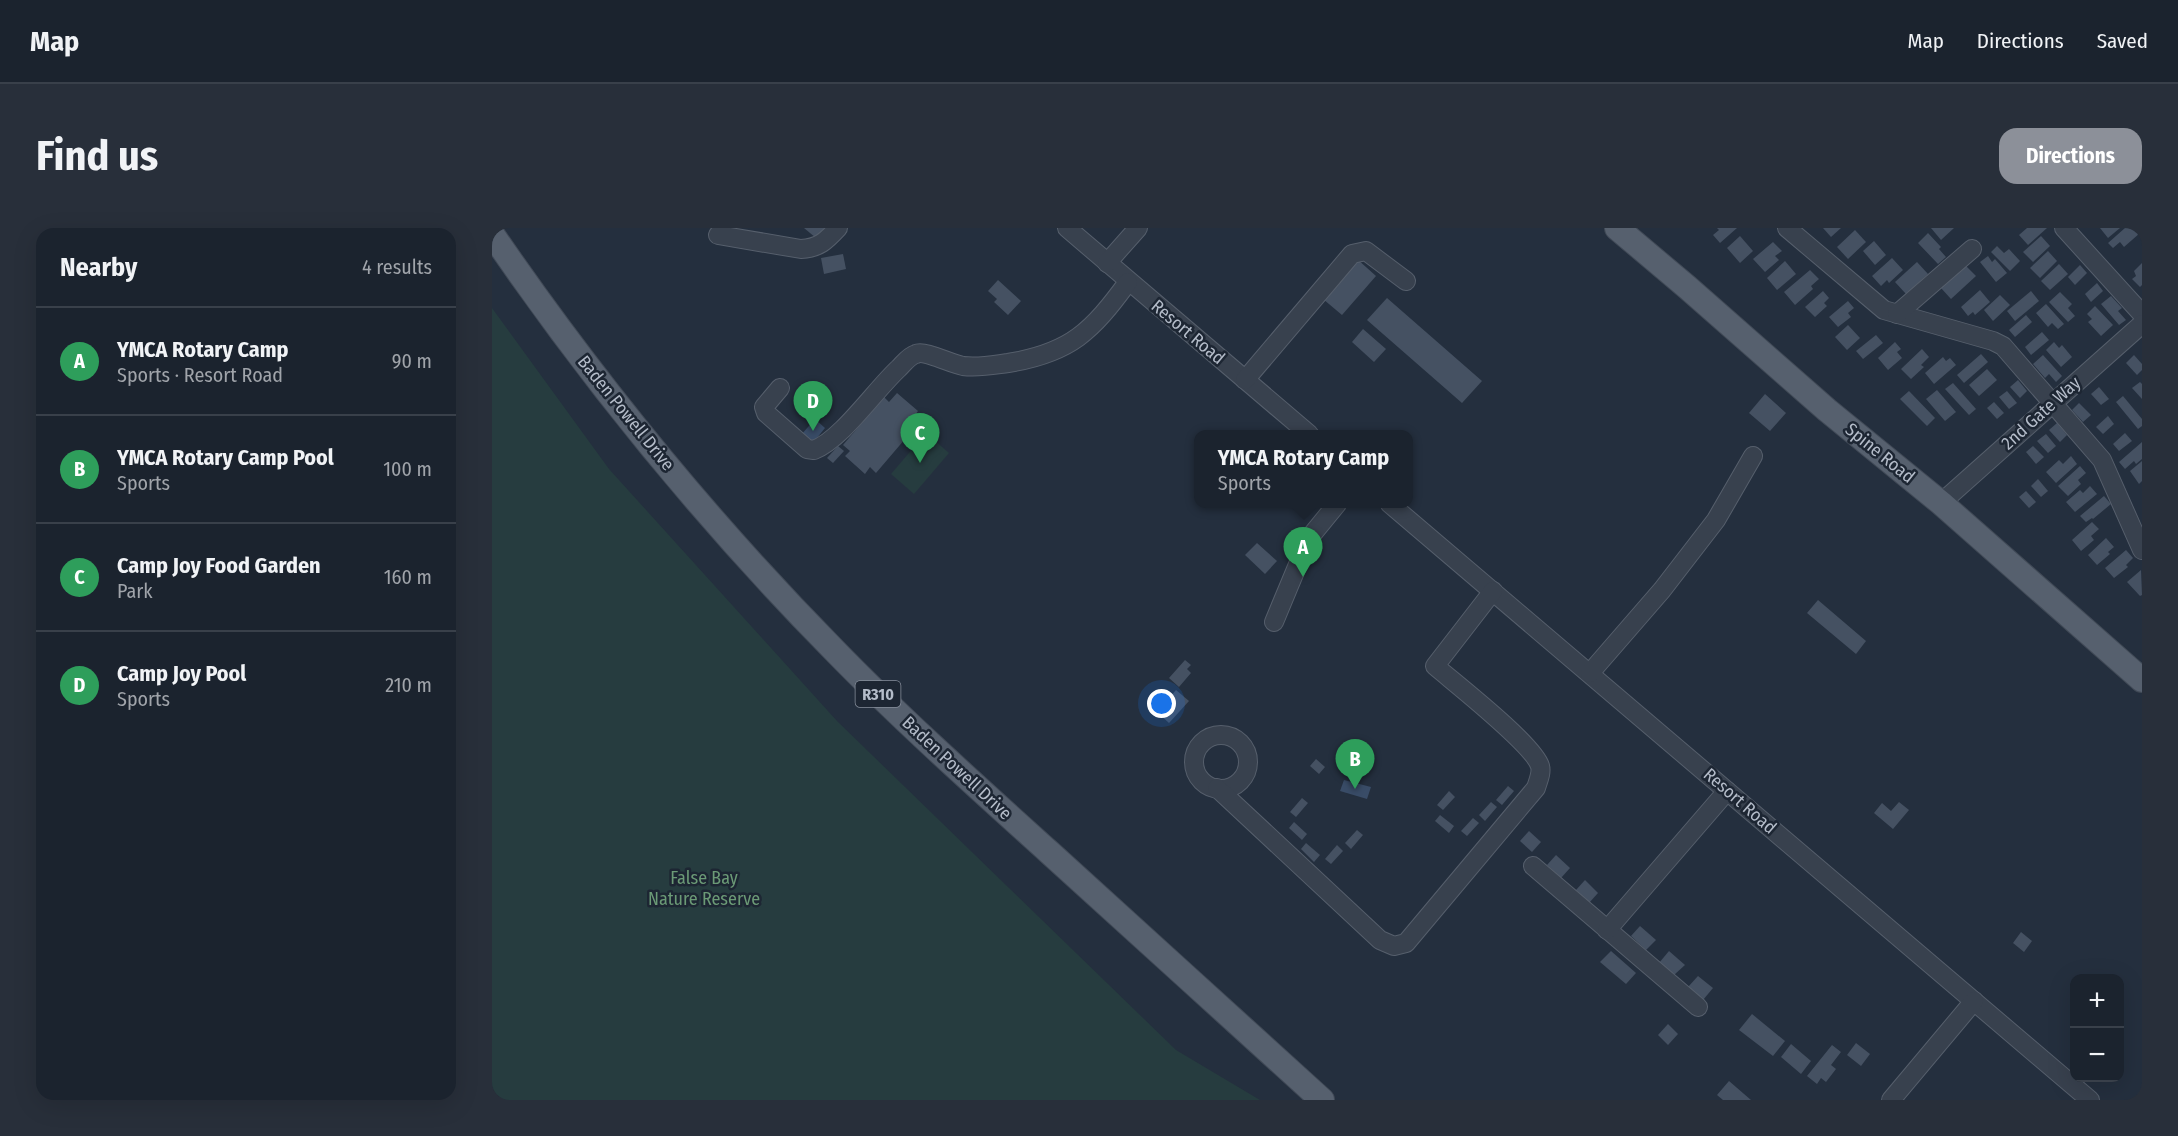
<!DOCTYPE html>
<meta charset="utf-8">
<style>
:root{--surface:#1b232e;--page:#282f3a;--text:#f1f3f6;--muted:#a0a4aa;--line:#39404a;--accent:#8c9099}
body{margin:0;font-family:"Fira Sans Condensed",sans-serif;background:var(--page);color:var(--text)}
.controls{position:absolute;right:18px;bottom:18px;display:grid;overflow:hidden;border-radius:12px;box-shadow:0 6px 24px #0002}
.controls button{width:54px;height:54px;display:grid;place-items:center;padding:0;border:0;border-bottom:2px solid var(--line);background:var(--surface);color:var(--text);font:30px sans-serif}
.you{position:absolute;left:670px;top:476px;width:21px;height:21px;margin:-15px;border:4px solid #fff;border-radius:50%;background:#1a73e8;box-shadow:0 0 0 9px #1a73e833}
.badge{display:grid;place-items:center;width:39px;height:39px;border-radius:50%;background:var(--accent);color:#fff;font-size:20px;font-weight:700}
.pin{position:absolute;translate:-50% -50px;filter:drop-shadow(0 2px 3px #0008)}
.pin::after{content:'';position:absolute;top:32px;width:21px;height:18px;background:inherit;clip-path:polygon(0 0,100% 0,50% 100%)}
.popup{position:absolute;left:702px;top:202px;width:219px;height:78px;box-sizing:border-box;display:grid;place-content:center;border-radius:12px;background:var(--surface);filter:drop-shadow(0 2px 4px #0005);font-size:20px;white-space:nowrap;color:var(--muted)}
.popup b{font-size:22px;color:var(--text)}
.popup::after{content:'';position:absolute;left:50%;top:100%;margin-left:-12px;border:12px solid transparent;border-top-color:var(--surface)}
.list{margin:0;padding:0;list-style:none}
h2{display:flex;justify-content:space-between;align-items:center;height:78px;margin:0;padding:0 24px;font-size:26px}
h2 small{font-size:20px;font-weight:400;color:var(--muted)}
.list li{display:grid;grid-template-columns:39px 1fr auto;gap:18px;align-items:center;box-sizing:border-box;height:108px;padding:0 24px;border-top:2px solid var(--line)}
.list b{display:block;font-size:22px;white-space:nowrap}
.list p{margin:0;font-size:20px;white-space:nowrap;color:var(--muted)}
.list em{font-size:20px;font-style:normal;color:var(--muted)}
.map{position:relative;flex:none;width:1650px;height:872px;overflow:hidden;border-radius:18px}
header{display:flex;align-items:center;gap:36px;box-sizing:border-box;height:84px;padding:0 30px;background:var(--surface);border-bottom:2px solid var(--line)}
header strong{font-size:28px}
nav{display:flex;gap:33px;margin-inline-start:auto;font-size:21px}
.intro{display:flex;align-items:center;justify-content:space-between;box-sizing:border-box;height:144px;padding:0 36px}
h1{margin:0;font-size:42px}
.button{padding:15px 27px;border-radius:18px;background:var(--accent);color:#fff;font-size:21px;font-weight:700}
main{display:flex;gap:36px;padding:0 36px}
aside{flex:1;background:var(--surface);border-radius:18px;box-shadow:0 6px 24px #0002}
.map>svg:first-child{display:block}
.green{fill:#263c3f}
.water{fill:#394c67}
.building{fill:#455162}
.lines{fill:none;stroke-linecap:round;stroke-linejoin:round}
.minor-casing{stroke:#565f6c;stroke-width:20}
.major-casing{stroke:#414a57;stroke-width:26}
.minor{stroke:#38414e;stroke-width:18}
.major{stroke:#56606e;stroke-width:24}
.labels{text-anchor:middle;stroke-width:5;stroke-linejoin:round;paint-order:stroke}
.shield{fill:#1d2633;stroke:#878f9c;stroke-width:1.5}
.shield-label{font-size:16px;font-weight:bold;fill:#b4bcc9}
.street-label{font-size:18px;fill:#b4bcc9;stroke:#1d2633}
.park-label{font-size:18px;fill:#6b9a76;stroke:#1d2633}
</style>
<header>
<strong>Map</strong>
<nav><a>Map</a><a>Directions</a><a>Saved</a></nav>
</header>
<div class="intro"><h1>Find us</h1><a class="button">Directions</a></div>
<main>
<aside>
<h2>Nearby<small>4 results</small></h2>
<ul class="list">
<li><span class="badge" style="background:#2e9e5b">A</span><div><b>YMCA Rotary Camp</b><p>Sports · Resort Road</p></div><em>90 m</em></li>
<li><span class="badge" style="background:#2e9e5b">B</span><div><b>YMCA Rotary Camp Pool</b><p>Sports</p></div><em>100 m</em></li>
<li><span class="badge" style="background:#2e9e5b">C</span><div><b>Camp Joy Food Garden</b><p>Park</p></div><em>160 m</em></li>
<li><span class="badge" style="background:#2e9e5b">D</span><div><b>Camp Joy Pool</b><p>Sports</p></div><em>210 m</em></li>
</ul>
</aside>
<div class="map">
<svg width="1650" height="872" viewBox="0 0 1650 872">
<rect width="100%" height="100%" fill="#242f3e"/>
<!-- green -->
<g class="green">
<path d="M0 80 117 241 345 493 684 822 768 872H0Z"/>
<path d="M434 205 457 225 422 266 399 246Z"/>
</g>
<!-- water -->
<g class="water">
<path d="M323 191 333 200 320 216 309 207Z"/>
<path d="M852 552 879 559 875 571 848 563Z"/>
</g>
<!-- building -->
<g class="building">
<path d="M312 0H333L324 10Z"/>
<path d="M1225 0H1245L1228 15 1221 7 1227 2Z"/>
<path d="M1331 0H1349L1339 9Z"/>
<path d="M1439 0H1462L1449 12Z"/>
<path d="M1535 0H1555L1536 17 1527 7Z"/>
<path d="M1608 0H1628L1616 10Z"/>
<path d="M1633 0H1644L1648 5 1632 19 1628 14 1621 20 1616 15Z"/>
<path d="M1363 2 1374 14 1356 31 1345 19Z"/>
<path d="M1436 5 1449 19 1447 21 1454 29 1446 36 1426 15Z"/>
<path d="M1248 8 1261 23 1248 35 1235 20Z"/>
<path d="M1549 8 1558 18 1541 34 1531 24Z"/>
<path d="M1382 13 1394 27 1383 37 1371 23Z"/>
<path d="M1281 14 1290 23 1283 28 1287 32 1273 44 1261 31Z"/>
<path d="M1505 18 1512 25 1517 21 1528 33 1518 43 1499 24Z"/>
<path d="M1556 23 1565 33 1548 50 1538 40Z"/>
<path d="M351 26 354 41 332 46 329 30Z"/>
<path d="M1496 28 1500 34 1503 31 1515 45 1504 54 1488 34Z"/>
<path d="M1400 30 1411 42 1397 55 1395 52 1389 58 1380 48Z"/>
<path d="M865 31 884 48 850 87 831 71Z"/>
<path d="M1293 33 1304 46 1285 62 1275 50Z"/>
<path d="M1425 34 1436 46 1414 66 1403 54Z"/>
<path d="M1650 35V57L1648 59 1640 51 1644 48 1642 43Z"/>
<path d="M1567 36 1576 46 1558 62 1549 53Z"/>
<path d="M1588 37 1595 45 1583 57 1576 49Z"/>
<path d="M1474 38 1484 48 1459 71 1449 60Z"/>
<path d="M1318 42 1327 51 1319 58 1321 61 1303 77 1292 64Z"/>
<path d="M506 52 529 73 516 87 502 74 505 71 496 63Z"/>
<path d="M1605 55 1611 63 1599 74 1593 66Z"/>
<path d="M1488 62 1498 74 1483 87 1481 84 1476 88 1469 79Z"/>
<path d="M1331 63 1337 70 1332 75 1335 78 1323 89 1313 79Z"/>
<path d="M1539 63 1547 73 1523 93 1515 83Z"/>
<path d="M1568 64 1580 76 1576 80 1583 88 1576 94 1557 74Z"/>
<path d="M1508 67 1518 77 1501 93 1492 82Z"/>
<path d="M1619 68 1630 80 1626 83 1634 92 1627 97 1609 76Z"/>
<path d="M895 70 990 153 970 175 875 92Z"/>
<path d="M1356 73 1362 80 1356 85 1359 89 1346 99 1337 89Z"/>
<path d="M1554 76 1572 96 1566 101 1560 95 1556 99 1544 85Z"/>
<path d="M1603 78 1621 97 1609 108 1596 94 1600 91 1595 86Z"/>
<path d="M1534 87 1540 94 1523 109 1517 102Z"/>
<path d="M1356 97 1368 110 1355 122 1343 109Z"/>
<path d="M871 101 894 121 882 134 860 114Z"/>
<path d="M1550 104 1557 112 1539 127 1533 119Z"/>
<path d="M1384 107 1391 115 1371 131 1364 123Z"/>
<path d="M1403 114 1409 121 1405 124 1410 130 1396 142 1386 130Z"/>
<path d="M1562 114 1567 120 1570 117 1580 129 1569 139 1554 122Z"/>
<path d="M1430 121 1437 129 1429 137 1432 139 1419 151 1409 141Z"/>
<path d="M1489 126 1496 134 1472 155 1465 147Z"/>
<path d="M1551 127 1570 148 1564 154 1557 146 1553 150 1541 136Z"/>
<path d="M1642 127 1650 136V142L1645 147 1634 135Z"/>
<path d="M1451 129 1454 133 1458 130 1464 137 1442 156 1433 145Z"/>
<path d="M1495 141 1505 152 1487 168 1477 157Z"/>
<path d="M1526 152 1535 163 1528 170 1518 159Z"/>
<path d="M1648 154 1650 156V171L1640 160Z"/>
<path d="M1461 155 1484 181 1477 187 1453 161Z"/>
<path d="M1607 159 1617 171 1609 177 1599 166Z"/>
<path d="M1445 162 1464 184 1453 193 1434 171Z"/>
<path d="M1417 163 1443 190 1435 198 1408 171Z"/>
<path d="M1515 163 1525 175 1517 181 1507 169Z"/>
<path d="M405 165 426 183 419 192 425 197 384 245 378 239 373 246 353 228 358 223 351 217 392 169 397 174Z"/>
<path d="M1273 166 1294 185 1278 203 1257 185Z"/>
<path d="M1631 168 1650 191V198L1646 201 1624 174Z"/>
<path d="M1502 174 1512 185 1505 191 1495 180Z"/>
<path d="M1587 175 1599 187 1591 194 1580 182Z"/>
<path d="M1616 188 1622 196 1611 206 1604 199Z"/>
<path d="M1565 195 1575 207 1568 214 1557 202Z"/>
<path d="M1633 205 1640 213 1627 223 1621 216Z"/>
<path d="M1554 206 1564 218 1556 225 1545 213Z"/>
<path d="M1650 214V231L1644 236 1642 233 1633 241 1627 234Z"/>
<path d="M346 218 352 223 341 235 335 230Z"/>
<path d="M1541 218 1552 229 1544 236 1534 224Z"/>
<path d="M1579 228 1585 236 1564 255 1554 244 1567 232 1571 236Z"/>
<path d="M1650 233V253L1647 256 1638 243Z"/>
<path d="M1588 238 1594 245 1586 252 1589 256 1576 268 1566 258Z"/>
<path d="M1546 251 1556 263 1549 269 1539 258Z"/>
<path d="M1598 258 1605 266 1583 284 1574 274 1588 262 1591 265Z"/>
<path d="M1534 263 1544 274 1537 280 1527 269Z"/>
<path d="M1612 268 1619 276 1601 291 1600 290 1594 294 1588 288Z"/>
<path d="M1600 294 1607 301 1599 308 1602 312 1589 323 1580 312Z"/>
<path d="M1614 310 1622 319 1616 324 1618 326 1605 337 1596 327Z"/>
<path d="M825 314 831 320 822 331 815 325Z"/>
<path d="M765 315 785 333 773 346 753 327Z"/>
<path d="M1634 322 1641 330 1634 337 1636 339 1622 350 1613 340Z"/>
<path d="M1649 342 1650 367 1648 368 1635 354Z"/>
<path d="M1326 372 1374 413 1364 426 1315 385Z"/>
<path d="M693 432 699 437 695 441 699 445 687 459 677 450Z"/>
<path d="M684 462 697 473 677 495 665 484Z"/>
<path d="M824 531 833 539 827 546 818 538Z"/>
<path d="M1016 558 1022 563 1010 577 1004 572Z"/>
<path d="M957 563 963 569 951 582 945 577Z"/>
<path d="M810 570 816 575 804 589 798 584Z"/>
<path d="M999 574 1005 579 993 593 987 587Z"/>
<path d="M1407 574 1417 582 1401 601 1382 585 1390 575 1399 583Z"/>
<path d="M948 587 962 598 957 605 943 593Z"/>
<path d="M981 590 987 595 975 608 969 603Z"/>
<path d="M802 594 815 606 810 612 797 600Z"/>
<path d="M865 602 871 607 859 621 853 615Z"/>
<path d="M1037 603 1049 614 1040 624 1028 613Z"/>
<path d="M814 615 828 627 822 634 809 621Z"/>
<path d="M845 617 851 623 839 636 833 631Z"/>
<path d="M1064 627 1078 640 1069 650 1055 637Z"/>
<path d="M1093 652 1106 665 1097 675 1084 662Z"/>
<path d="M1148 698 1164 712 1154 722 1139 708Z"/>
<path d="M1529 704 1540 713 1532 724 1521 715Z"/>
<path d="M1119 723 1144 745 1134 756 1108 734Z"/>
<path d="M1177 723 1193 737 1182 747 1167 735Z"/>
<path d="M1206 748 1221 760 1211 772 1196 759Z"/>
<path d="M1260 786 1293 813 1281 828 1247 802Z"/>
<path d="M1176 796 1186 806 1176 817 1166 807Z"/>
<path d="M1364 815 1378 826 1369 838 1355 827Z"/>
<path d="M1299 816 1319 833 1309 846 1289 829Z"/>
<path d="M1340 817 1349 824 1339 837 1344 841 1334 854 1329 850 1325 856 1315 848Z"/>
<path d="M1237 853 1259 872H1231L1225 867Z"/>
</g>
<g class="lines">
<!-- minor casing -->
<g class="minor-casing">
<g id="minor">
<path d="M575 0 817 206"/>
<path d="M1295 0 1392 82 1501 113 1511 118 1610 232 1650 322"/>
<path d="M1572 0 1650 86"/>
<path d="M226 7 309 21C327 20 334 13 346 0"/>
<path d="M615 35 646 0"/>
<path d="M1405 86 1480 21"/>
<path d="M753 152 860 26 874 23 914 53"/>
<path d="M288 160 272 179 274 185 315 221 322 222C350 211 383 162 407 140 412 135 417 128 424 126 433 122 459 136 471 138 487 140 501 137 516 135 579 125 600 103 636 54"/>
<path d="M1449 275 1650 96"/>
<path d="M898 276 1598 872"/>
<path d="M782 394 807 334 809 320 845 276"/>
<path d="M1098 445 1170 362 1224 292 1261 228"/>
<circle cx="729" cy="534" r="27"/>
<path d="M725 560 888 712 902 718 914 715 1044 560C1046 553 1050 545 1048 538 1041 516 964 456 943 438L1001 363"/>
<path d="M1041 638 1206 779"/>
<path d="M1115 702 1235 563"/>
<path d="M1399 872 1482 773"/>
</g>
</g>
<!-- major casing -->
<g class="major-casing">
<g id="major">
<path d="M1125 0 1195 59 1335 182 1449 275 1650 452"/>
<path d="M0 6C101 153 216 294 341 421 410 492 484 558 557 624 648 707 739 789 830 872"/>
</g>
</g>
<!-- minor -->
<use href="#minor" class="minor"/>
<!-- major -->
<use href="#major" class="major"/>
</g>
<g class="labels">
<!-- shield labels -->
<rect class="shield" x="363.5" y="453" width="45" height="26" rx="4.5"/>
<g class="shield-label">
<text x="386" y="472">R310</text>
</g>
<!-- street labels -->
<g class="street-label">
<text transform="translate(696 104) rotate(40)" y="6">Resort Road</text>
<text transform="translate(134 185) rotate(51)" y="6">Baden Powell Drive</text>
<text transform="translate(1549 185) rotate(-42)" y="6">2nd Gate Way</text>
<text transform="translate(1388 225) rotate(39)" y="6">Spine Road</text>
<text transform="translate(465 540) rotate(43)" y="6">Baden Powell Drive</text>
<text transform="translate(1248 573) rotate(41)" y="6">Resort Road</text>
</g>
<!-- park labels -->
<g class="park-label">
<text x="212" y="656">False Bay<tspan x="212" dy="21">Nature Reserve</tspan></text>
</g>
</g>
</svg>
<div class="controls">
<button>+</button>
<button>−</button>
</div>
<div class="you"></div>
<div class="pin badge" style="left:811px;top:349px;background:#2e9e5b">A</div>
<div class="popup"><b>YMCA Rotary Camp</b>Sports</div>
<div class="pin badge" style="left:863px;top:561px;background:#2e9e5b">B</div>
<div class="pin badge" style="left:428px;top:235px;background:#2e9e5b">C</div>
<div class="pin badge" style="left:321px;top:203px;background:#2e9e5b">D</div>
</div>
</main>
